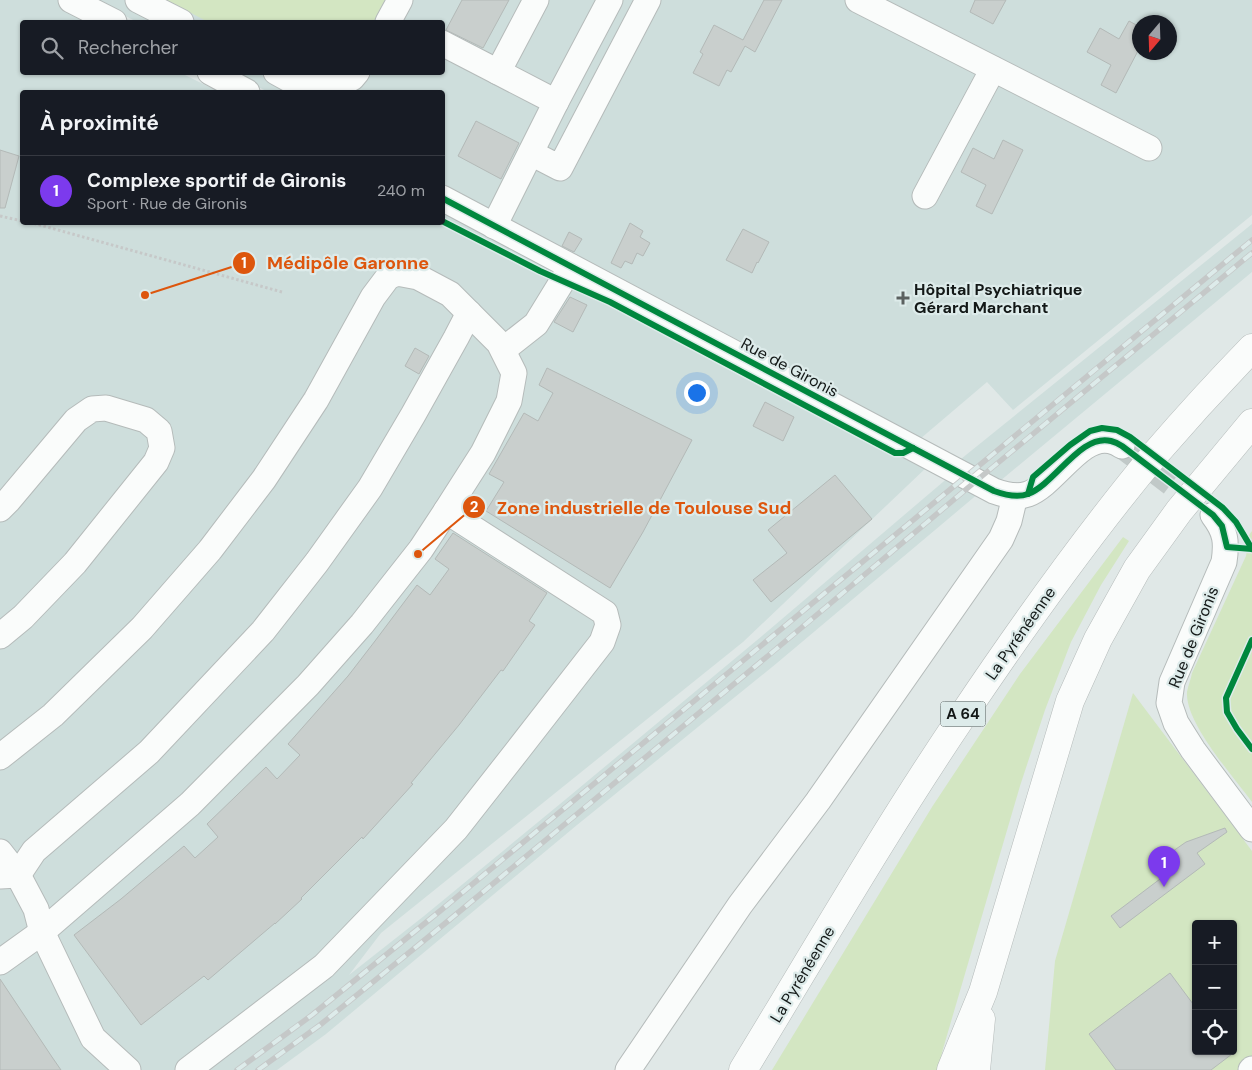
<!DOCTYPE html>
<html lang="fr">
<meta charset="utf-8">
<style>
:root{--surface:#171b24;--page:#20242c;--text:#f1f3f6;--muted:#9ea1a6;--line:#363941;--accent:#7c3aed}
body{margin:0;font-family:"DM Sans",sans-serif;background:var(--page);color:var(--text)}
.controls{position:absolute;right:15px;bottom:15px;display:grid;overflow:hidden;border-radius:5px;box-shadow:0 1px 4px #0004}
.controls button{width:45px;height:45px;display:grid;place-items:center;padding:0;border:0;border-bottom:1px solid var(--line);background:var(--surface);color:var(--text);font:25px sans-serif}
.compass{position:absolute;left:1132px;top:15px;width:45px;height:45px;border-radius:50%;background:var(--surface);box-shadow:0 1px 4px #0004;rotate:199deg}
.you{position:absolute;left:696px;top:392px;width:18px;height:18px;margin:-12px;border:4px solid #fff;border-radius:50%;background:#1a73e8;box-shadow:0 0 0 8px #1a73e833}
.badge{display:grid;place-items:center;width:32px;height:32px;border-radius:50%;background:var(--accent);color:#fff;font-size:16px;font-weight:700}
.pin{position:absolute;translate:-50% -41px;filter:drop-shadow(0 1px 2px #0008)}
.pin::after{content:'';position:absolute;top:26px;width:18px;height:15px;background:inherit;clip-path:polygon(0 0,100% 0,50% 100%)}
.list{margin:0;padding:0;list-style:none}
h2{display:flex;justify-content:space-between;align-items:center;height:65px;margin:0;padding:0 20px;font-size:21px}
h2 small{font-size:16px;font-weight:400;color:var(--muted)}
.list li{display:grid;grid-template-columns:32px 1fr auto;gap:15px;align-items:center;box-sizing:border-box;height:70px;padding:0 20px;border-top:1px solid var(--line)}
.list b{display:block;font-size:19px;white-space:nowrap}
.list p{margin:0;font-size:16px;white-space:nowrap;color:var(--muted)}
.list em{font-size:16px;font-style:normal;color:var(--muted)}
.icon{flex:none;width:28px;height:28px;fill:none;stroke:currentColor;stroke-width:2;stroke-linecap:round;stroke-linejoin:round}
.map{position:relative;flex:none;width:1252px;height:1070px;overflow:hidden}
.search{position:absolute;background:var(--surface);box-shadow:0 1px 4px #0004;left:20px;top:20px;width:425px;height:55px;display:flex;align-items:center;gap:12px;box-sizing:border-box;padding:0 18px;border-radius:5px;color:var(--muted);font-size:19px}
.panel{position:absolute;background:var(--surface);box-shadow:0 1px 4px #0004;left:20px;top:90px;width:425px;height:135px;border-radius:5px}
.map>svg:first-child{display:block}
.built{fill:#cededc;fill-rule:evenodd}
.green{fill:#d3e6c2;fill-rule:evenodd}
.building{fill:#c9cfcd;stroke:#b3b9b7}
.lines{fill:none;stroke-linecap:round;stroke-linejoin:round}
.minor-tunnel{stroke:#c1c9c8;stroke-width:25;stroke-dasharray:25 12;stroke-linecap:butt}
.minor-casing{stroke:#b5bbba;stroke-width:27}
.highway-casing{stroke:#b5bbba;stroke-width:29}
.path{stroke:#c6c8c8;stroke-width:3;stroke-dasharray:2.5 2.5;stroke-linecap:butt}
.minor{stroke:#fafcfb;stroke-width:25}
.highway{stroke:#fafcfb;stroke-width:28}
.rail-casing{stroke:#c5c8c8;stroke-width:5.5}
.rail{stroke:#ddebea;stroke-width:4;stroke-dasharray:11;stroke-linecap:butt}
.cycleway-casing{stroke:#ddebea;stroke-width:9}
.cycleway{stroke:#00873e;stroke-width:6}
.poi-dot{fill:#5b6160;stroke:#ddebea;stroke-width:2}
.labels{text-anchor:middle;stroke-width:4.5;stroke-linejoin:round;paint-order:stroke}
.shield{fill:#ddebea;stroke:#505756;stroke-width:1}
.shield-label{font-size:15px;font-weight:bold;fill:#131817}
.poi-label{font-size:16px;font-weight:bold;fill:#131817;stroke:#ddebea;text-anchor:start}
.street-label{font-size:16px;fill:#131817;stroke:#ddebea}
.leader{fill:none;stroke:#dd560d;stroke-width:2}
.callout-dot{fill:#dd560d;stroke:#ddebea;stroke-width:2}
.mark-label{font-size:15px;text-anchor:middle;font-weight:bold;fill:#fff}
.callout-label{font-size:18px;text-anchor:middle;font-weight:bold;fill:#dd560d;stroke:#ddebea;stroke-width:4.5;stroke-linejoin:round;paint-order:stroke}
</style>
<div class="map">
<svg width="1252" height="1070" viewBox="0 0 1252 1070">
<rect width="100%" height="100%" fill="#e0e8e7"/>
<!-- built -->
<g class="built">
<path d="M0 0H59L96 22H22V72L181 73 219 92H22V222H442L443 211 928 466 743 642 381 933 349 975 424 916 560 804 762 636 950 476 961 459 1252 224V272L1000 481 979 493 777 663 577 825 326 1034 277 1070H0Z"/>
<path d="M95 0H1252V215L1013 410 987 382 920 439 443 185 442 92H268L231 73 442 72V22H137ZM1140 22H1170V52H1140Z"/>
</g>
<!-- green -->
<g class="green">
<path d="M167 0H390L378 22H208Z"/>
<path d="M1252 531V802C1234 777 1185 723 1187 692 1188 686 1191 679 1192 673L1246 556 1249 535Z"/>
<path d="M1123 537 1129 541 1101 585 1071 642 1045 710 1020 786 943 1049 938 1070H772L932 807 1020 674Z"/>
<path d="M1133 693 1252 851V1070H1045L1055 961ZM1196 924H1233V1051H1196Z"/>
</g>
<!-- building -->
<g class="building">
<path d="M462 0H509L483 48 446 30Z"/>
<path d="M764 0H782L755 52 745 46 731 72 727 70 719 86 693 73 703 54 700 52 714 25 743 40Z"/>
<path d="M975 0H1006L993 24 970 12Z"/>
<path d="M1129 21 1140 27V47L1116 93 1101 85 1111 65 1087 52 1100 28 1119 39Z"/>
<path d="M476 121 519 143 501 179 458 156Z"/>
<path d="M1003 140 1023 150 992 214 976 206 986 185 961 172 973 148 994 159Z"/>
<path d="M0 150 19 156 5 208H0Z"/>
<path d="M630 223 643 231 640 237 650 243 643 256 637 253 632 264 625 261 621 268 611 263Z"/>
<path d="M743 229 769 242 758 263 757 262 752 273 726 260Z"/>
<path d="M569 232 582 239 574 252 562 246Z"/>
<path d="M570 297 587 305 573 332 554 322Z"/>
<path d="M415 348 429 356 419 374 405 366Z"/>
<path d="M547 368 692 440 643 532 610 588 486 511 504 482 489 474 524 413 538 421 553 393 539 385Z"/>
<path d="M765 402 794 417 783 441 753 426Z"/>
<path d="M835 475 872 519 771 602 753 580 787 553 768 530Z"/>
<path d="M453 533 547 593 529 621 535 625 503 671 501 670 459 725 411 783 413 784 363 839 362 837 301 898 302 899 275 924V923L208 980 204 976 141 1025 74 935 121 899 184 846 195 858 218 837 207 824 266 767 277 779 300 755 288 744 348 676 375 641 417 585 430 595 449 569 435 559Z"/>
<path d="M1225 828 1227 832 1197 853 1205 864 1120 928 1111 916 1164 876 1158 868 1166 856 1186 842Z"/>
<path d="M1170 973 1196 1008V1051H1236L1211 1070H1116L1089 1034Z"/>
<path d="M0 979 52 1057 61 1070H0Z"/>
</g>
<g class="lines">
<!-- minor-tunnel -->
<path class="minor-tunnel" d="M1122 446 1213 515"/>
<!-- minor casing -->
<g class="minor-casing">
<g id="minor">
<path d="M71 0 114 22"/>
<path d="M138 0 181 22"/>
<path d="M536 0 498 72 556 102"/>
<path d="M858 0 1149 148"/>
<path d="M388 22 400 0"/>
<path d="M442 43 498 72"/>
<path d="M210 72 247 92"/>
<path d="M276 72 296 83 328 87 352 78 357 72"/>
<path d="M531 153 560 168 648 0"/>
<path d="M925 196 993 69"/>
<path d="M442 198 994 491C1005 495 1017 498 1028 494 1055 484 1081 433 1111 441 1115 442 1119 444 1122 446"/>
<path d="M494 226 556 102 610 0"/>
<path d="M503 350 536 324 571 267"/>
<path d="M0 509 8 501 76 420 92 409 106 408 146 420 159 431 162 448 156 462 75 563 23 617 0 636"/>
<path d="M1213 515C1226 532 1227 542 1224 562L1172 682 1169 703 1176 723 1193 750 1252 829"/>
<path d="M0 757 53 715 142 628 210 550 264 479 316 400 373 297 388 277 397 273 418 277 450 294 499 343 514 373 509 401 483 453 446 511 421 549 362 624 308 685 190 804 42 932 0 962"/>
<path d="M0 852 18 875 36 909 42 932 93 1038 128 1070"/>
<path d="M0 876 18 875 34 851 149 752 263 631 317 562 370 488 413 415 456 338 469 313"/>
<path d="M188 1070 324 966 456 829 518 750 602 642 608 625 605 613 446 511"/>
<path d="M628 1070 740 905 818 801 1001 539 1009 521 1015 496"/>
<path d="M1251 1070 1252 1069"/>
</g>
</g>
<!-- highway casing -->
<g class="highway-casing">
<g id="highway">
<path d="M743 1070C815 952 884 832 961 718 1022 627 1086 537 1156 453 1187 417 1219 382 1252 348"/>
<path d="M951 1070 983 992 1070 701 1098 639 1137 569 1179 511 1252 423"/>
<path d="M976 1070 981 1019"/>
</g>
</g>
<!-- path -->
<g class="path">
<path d="M0 216 22 221"/>
<path d="M29 222 282 292"/>
</g>
<!-- minor -->
<use href="#minor" class="minor"/>
<!-- highway -->
<use href="#highway" class="highway"/>
<!-- rail casing -->
<g class="rail-casing">
<g id="rail">
<path d="M237 1070 312 1015 440 911 1252 240"/>
<path d="M258 1070 320 1025 448 921 769 655 976 481 1252 253"/>
</g>
</g>
<!-- rail -->
<use href="#rail" class="rail"/>
<!-- cycleway casing -->
<g class="cycleway-casing">
<g id="cycleway">
<path d="M442 198 994 491C1005 495 1017 498 1028 494 1055 484 1081 433 1111 441 1115 442 1119 444 1122 446L1213 515 1222 526 1227 547 1252 549"/>
<path d="M442 221 540 271 610 302 895 453H903L913 448"/>
<path d="M1028 494 1033 477 1070 445 1090 431 1102 428 1117 430 1130 437 1223 508 1236 522 1252 549"/>
<path d="M1252 640 1226 698 1227 712 1237 729 1252 749"/>
</g>
</g>
<!-- cycleway -->
<use href="#cycleway" class="cycleway"/>
</g>
<!-- markers -->
<path class="poi-dot" d="M900.5 290.5h5v5h5v5h-5v5h-5v-5h-5v-5h5z"/>
<g class="labels">
<!-- shield labels -->
<rect class="shield" x="940.5" y="701.5" width="45" height="25" rx="4"/>
<g class="shield-label">
<text x="963" y="719">A 64</text>
</g>
<!-- poi labels -->
<g class="poi-label">
<text x="914" y="295">Hôpital Psychiatrique<tspan x="914" dy="18">Gérard Marchant</tspan></text>
</g>
<!-- street labels -->
<g class="street-label">
<text transform="translate(790 367) rotate(28)" y="6">Rue de Gironis</text>
<text transform="translate(1020 633) rotate(-55)" y="6">La Pyrénéenne</text>
<text transform="translate(1193 637) rotate(-68)" y="6">Rue de Gironis</text>
<text transform="translate(802 974) rotate(-59)" y="6">La Pyrénéenne</text>
</g>
</g>
<!-- callouts -->
<path class="leader" d="M145 295L244 263M418 554L474 507"/>
<g class="callout-dot">
<circle cx="145" cy="295" r="5"/>
<circle cx="418" cy="554" r="5"/>
<circle cx="244" cy="263" r="12"/>
<circle cx="474" cy="507" r="12"/>
</g>
<g class="mark-label">
<text x="244" y="268">1</text>
<text x="474" y="512">2</text>
</g>
<g class="callout-label">
<text x="348" y="269">Médipôle Garonne</text>
<text x="644" y="514">Zone industrielle de Toulouse Sud</text>
</g>
</svg>
<div class="controls">
<button>+</button>
<button>−</button>
<button><svg class="icon" aria-label="locate" viewBox="0 0 24 24"><circle cx="12" cy="12" r="6"/><path d="M12 2v4M12 18v4M2 12h4M18 12h4"/></svg></button>
</div>
<svg class="compass" viewBox="-18 -18 36 36"><path d="M0-13l5 13h-10z" fill="#e53935"/><path d="M0 13l5-13h-10z" fill="#9ea1a6"/></svg>
<div class="you"></div>
<div class="pin badge" style="left:1164px;top:887px">1</div>
<div class="search"><svg class="icon" aria-label="search" viewBox="0 0 24 24"><circle cx="10" cy="10" r="6"/><path d="M15 15l6 6"/></svg>Rechercher</div>
<section class="panel">
<h2>À proximité<small></small></h2>
<ul class="list">
<li><span class="badge">1</span><div><b>Complexe sportif de Gironis</b><p>Sport · Rue de Gironis</p></div><em>240 m</em></li>
</ul>
</section>
</div>
